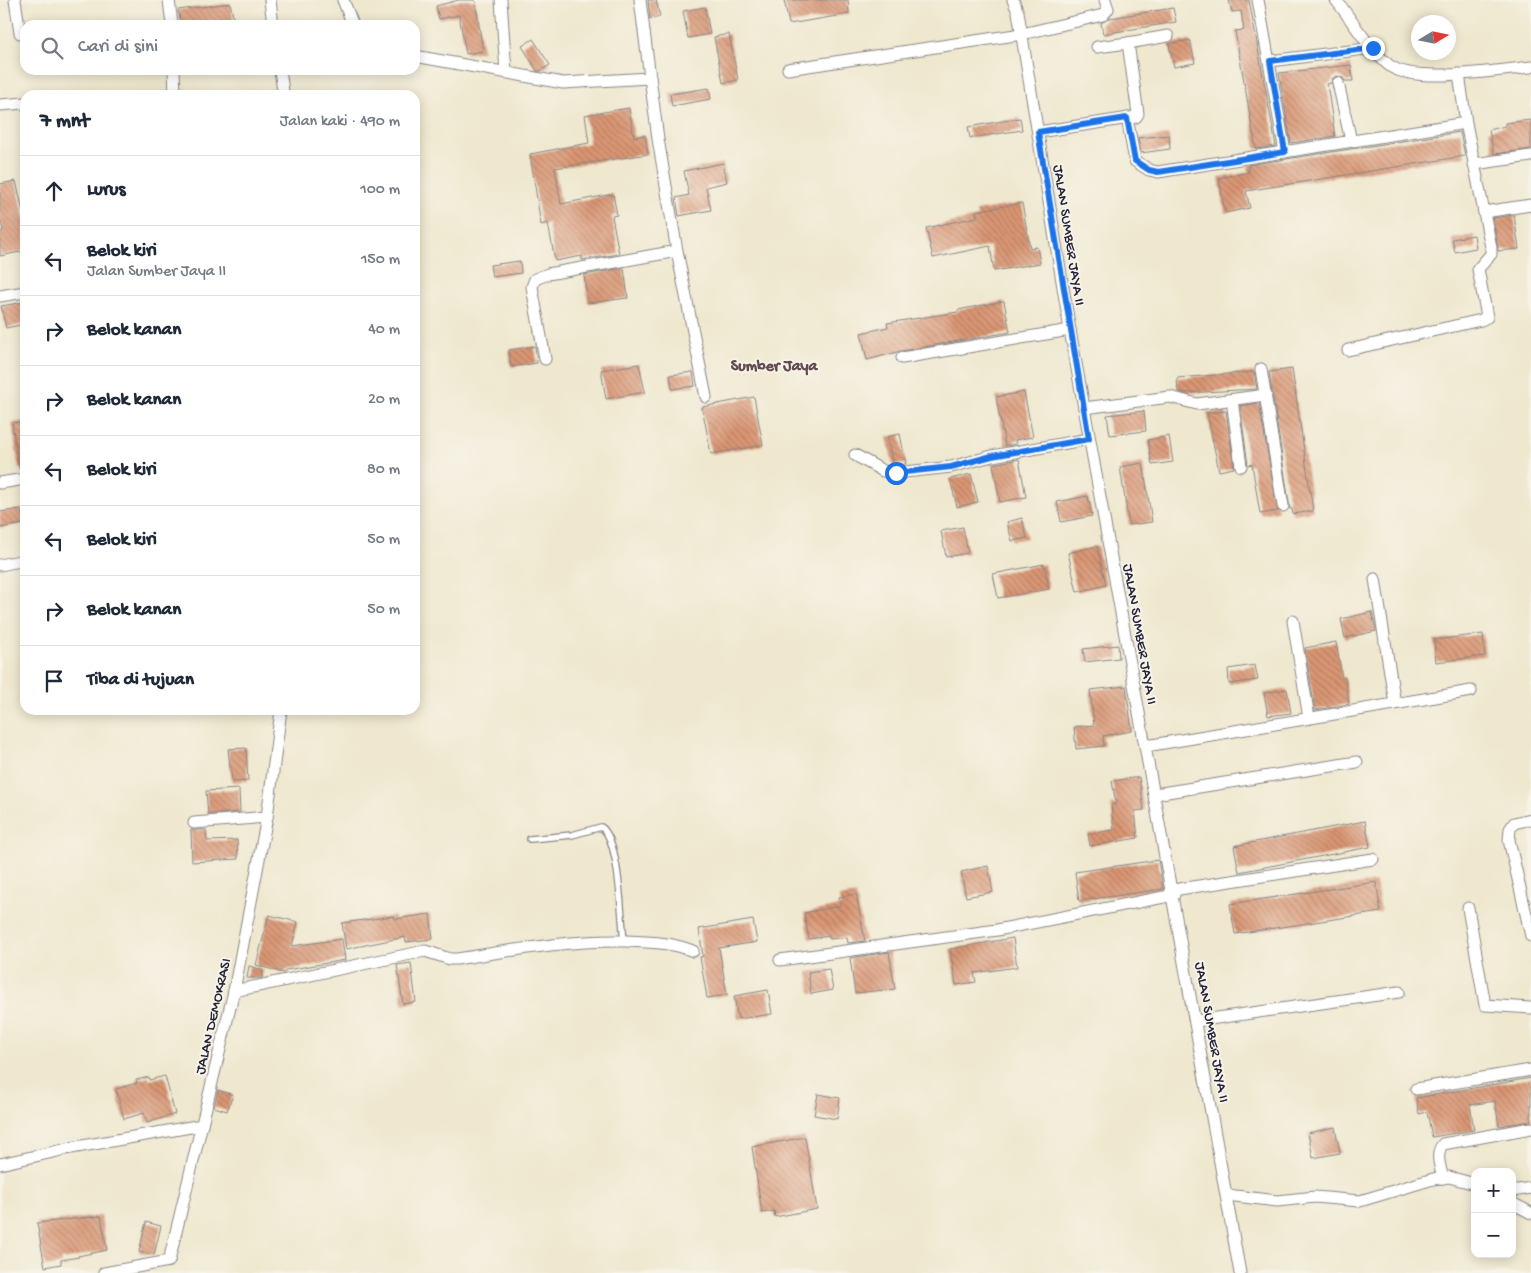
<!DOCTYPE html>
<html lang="id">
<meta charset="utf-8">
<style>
:root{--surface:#fff;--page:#f6f6f7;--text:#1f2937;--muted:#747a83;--line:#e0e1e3}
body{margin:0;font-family:"Gochi Hand",sans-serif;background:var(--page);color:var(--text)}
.controls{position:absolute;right:15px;bottom:15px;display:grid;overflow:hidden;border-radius:10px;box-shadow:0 2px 12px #0003}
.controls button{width:45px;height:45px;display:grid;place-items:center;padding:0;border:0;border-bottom:1px solid var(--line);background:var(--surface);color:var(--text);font:25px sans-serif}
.compass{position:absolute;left:1411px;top:15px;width:45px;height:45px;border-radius:50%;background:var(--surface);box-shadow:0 2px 12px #0003;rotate:80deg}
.stop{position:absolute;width:15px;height:15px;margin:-11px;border:4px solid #1a73e8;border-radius:50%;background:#fff}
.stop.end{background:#1a73e8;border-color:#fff;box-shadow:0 1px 5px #0008}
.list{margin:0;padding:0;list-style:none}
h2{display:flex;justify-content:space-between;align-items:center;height:65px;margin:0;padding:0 20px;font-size:21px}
h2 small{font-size:16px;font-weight:400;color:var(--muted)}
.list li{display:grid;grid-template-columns:32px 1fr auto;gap:15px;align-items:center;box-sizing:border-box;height:70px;padding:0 20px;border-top:1px solid var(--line)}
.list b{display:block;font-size:19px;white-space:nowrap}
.list p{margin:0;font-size:16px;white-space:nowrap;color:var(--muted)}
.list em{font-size:16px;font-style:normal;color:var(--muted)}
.icon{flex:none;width:28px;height:28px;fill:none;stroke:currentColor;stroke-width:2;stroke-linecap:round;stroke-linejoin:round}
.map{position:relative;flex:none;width:1531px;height:1273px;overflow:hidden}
.search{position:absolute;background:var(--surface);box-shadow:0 2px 12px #0003;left:20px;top:20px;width:400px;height:55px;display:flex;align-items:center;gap:12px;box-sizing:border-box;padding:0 18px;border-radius:15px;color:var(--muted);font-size:19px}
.panel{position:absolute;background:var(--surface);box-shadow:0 2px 12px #0003;left:20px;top:90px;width:400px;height:625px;border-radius:15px}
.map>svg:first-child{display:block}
.building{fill:url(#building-back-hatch)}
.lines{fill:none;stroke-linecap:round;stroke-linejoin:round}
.service-casing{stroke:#888585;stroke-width:8}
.minor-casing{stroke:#888585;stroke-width:13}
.service{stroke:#fff;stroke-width:5.5}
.minor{stroke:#fff;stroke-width:11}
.route{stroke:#1a73e8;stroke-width:6}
.labels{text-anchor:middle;stroke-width:4;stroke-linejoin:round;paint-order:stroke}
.street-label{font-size:15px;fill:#22223b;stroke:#f7f3e8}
.neighbourhood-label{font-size:16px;font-weight:bold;fill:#624b4f;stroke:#f7f3e8}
</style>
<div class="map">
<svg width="1531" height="1273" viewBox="0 0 1531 1273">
<defs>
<pattern id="building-back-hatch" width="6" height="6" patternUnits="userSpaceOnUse" patternTransform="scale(1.25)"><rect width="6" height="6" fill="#da9673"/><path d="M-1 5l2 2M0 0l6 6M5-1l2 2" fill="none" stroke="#b07a60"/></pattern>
</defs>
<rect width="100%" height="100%" fill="#f7f3e8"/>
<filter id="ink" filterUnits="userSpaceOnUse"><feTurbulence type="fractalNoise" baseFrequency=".02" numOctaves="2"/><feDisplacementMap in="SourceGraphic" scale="10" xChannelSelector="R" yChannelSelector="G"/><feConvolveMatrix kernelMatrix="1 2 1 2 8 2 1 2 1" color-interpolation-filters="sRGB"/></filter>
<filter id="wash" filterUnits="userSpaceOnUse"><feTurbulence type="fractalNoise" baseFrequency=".0096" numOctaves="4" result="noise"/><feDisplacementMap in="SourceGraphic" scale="20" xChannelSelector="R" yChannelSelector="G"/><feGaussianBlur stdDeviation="1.12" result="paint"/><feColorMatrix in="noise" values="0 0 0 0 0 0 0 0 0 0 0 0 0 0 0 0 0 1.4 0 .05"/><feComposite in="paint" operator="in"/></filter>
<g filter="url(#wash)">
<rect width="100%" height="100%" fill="#efe8cf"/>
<g id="blocks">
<!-- building -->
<g class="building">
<path d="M459 0H475L483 51 466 54 459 15 439 19 436 6Z"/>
<path d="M648 0H656L660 17 650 19Z"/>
<path d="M784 0H848L849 14 789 24Z"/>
<path d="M1229 0H1249L1276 146 1256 149 1235 31 1244 30 1241 11 1232 12Z"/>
<path d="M230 3 235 25H181L178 10Z"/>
<path d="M705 7 710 34 688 38 683 11Z"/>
<path d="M1173 8 1176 22 1103 34 1101 23 1110 18Z"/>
<path d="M729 34 738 80 723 83 714 37Z"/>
<path d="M533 39 550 65 540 71H537L522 46Z"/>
<path d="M1190 40 1195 63 1174 67 1169 44Z"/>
<path d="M1351 65 1353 81H1345L1343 78 1337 76 1333 78 1331 83 1327 84 1335 136 1291 143 1279 73Z"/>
<path d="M709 88 711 99 672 106 670 94Z"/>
<path d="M629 108 634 137 645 135 648 154 555 168 561 204 613 194 617 215 612 216 619 254 582 260V256L555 261 548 223 541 225 530 154 589 143 585 115Z"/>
<path d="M1020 118 1022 130 970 138 968 127Z"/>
<path d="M1531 120V149L1494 154 1489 130 1505 126V123Z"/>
<path d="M1460 132 1465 156 1246 191 1250 208 1225 213 1219 178 1249 172 1248 165Z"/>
<path d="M1169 135 1170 149 1141 153 1138 138Z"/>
<path d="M723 163 727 182 706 187 711 210 679 216 676 198 689 195 684 171Z"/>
<path d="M16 181 25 220V251L0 256V232L3 231 0 217V184Z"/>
<path d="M1022 203 1030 248 1037 247 1040 263 994 271 990 246 933 258 926 228 977 217 976 211Z"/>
<path d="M1514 215 1519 249 1498 251 1493 218Z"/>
<path d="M1474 235 1476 248 1455 252 1452 239Z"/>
<path d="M520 261 521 273 492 277 490 265Z"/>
<path d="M624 268 628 298 588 303 584 275Z"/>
<path d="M1004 301 1010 332 901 351 867 360 861 333 888 327 887 323 958 312V310Z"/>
<path d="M25 302V324L6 328 1 306Z"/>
<path d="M535 346 537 363 511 367 509 350Z"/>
<path d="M639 364 645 392 606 399 601 370Z"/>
<path d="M1292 369 1313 511 1293 514 1292 509H1290L1269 372Z"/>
<path d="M693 372 695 386 672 389 670 375Z"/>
<path d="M1254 372 1257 389 1185 393 1178 391 1177 378Z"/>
<path d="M1024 392 1033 437 1015 440 1016 444 1005 446 996 397Z"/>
<path d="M754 397 763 445 711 454 702 407Z"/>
<path d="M1259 403 1278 511 1260 514 1252 464 1248 465 1240 406Z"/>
<path d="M1144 411 1146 431 1110 435 1107 415Z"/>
<path d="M1226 411 1234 468 1219 471 1207 413Z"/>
<path d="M25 421V469H19L12 423Z"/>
<path d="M900 434 906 464 893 465 887 437Z"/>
<path d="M1169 436 1173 462 1152 465 1148 440Z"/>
<path d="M1019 459 1026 497 1000 502 993 464Z"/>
<path d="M1143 463 1152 522 1129 525 1120 467Z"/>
<path d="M971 474 978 502 957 507 950 479Z"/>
<path d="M1088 496 1092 516 1061 522 1057 502Z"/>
<path d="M21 509 23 524 0 528V512Z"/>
<path d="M1022 518 1027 538 1012 541 1007 522Z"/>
<path d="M963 527 968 553 946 557 941 531Z"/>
<path d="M1097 546 1106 585 1077 592 1068 553Z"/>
<path d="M1044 564 1049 589 998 598 993 574Z"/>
<path d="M1372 612 1376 631 1345 638 1341 619Z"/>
<path d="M1483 634 1485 656 1436 662 1434 640Z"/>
<path d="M1336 642 1342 678 1345 677 1349 704 1315 710 1305 648Z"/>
<path d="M1118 645 1119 658 1085 662 1083 649Z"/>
<path d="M1255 665 1258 680 1229 684 1228 669Z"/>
<path d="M1126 686 1132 731 1103 736 1104 746 1076 749 1074 727 1094 725 1090 690Z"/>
<path d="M1287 689 1291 713 1268 716 1264 693Z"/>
<path d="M246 748 248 781 232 782 228 749Z"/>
<path d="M1139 777 1144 810 1135 811 1138 838 1090 846 1088 834 1114 830 1111 805 1116 804 1112 781Z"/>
<path d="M239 789 240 812 208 814 206 791Z"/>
<path d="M1365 821 1370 847 1239 872 1234 846Z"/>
<path d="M191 830H206L207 841 237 840 238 859 192 862Z"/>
<path d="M1158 860 1163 889 1079 901 1075 872Z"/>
<path d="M988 866 993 892 966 897 961 872Z"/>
<path d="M1376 882 1381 912 1235 934 1230 904Z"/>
<path d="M856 894 865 941 848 943 847 937 830 939 829 936 809 939 804 913 840 906 839 897Z"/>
<path d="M430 914 433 939 406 942 405 937 346 949 342 923 394 916 395 919Z"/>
<path d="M269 915 298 922 292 946 342 939 345 960 286 970 284 973 256 965Z"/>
<path d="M753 920 757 942 719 948 727 995 707 998 700 957 703 956 699 929Z"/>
<path d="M1013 938 1017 967 974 973 976 982 956 985 950 949Z"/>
<path d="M889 952 895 989 855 993 850 958Z"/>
<path d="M411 963 416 1002 403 1004 397 965Z"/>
<path d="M249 966 263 970 262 978H247Z"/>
<path d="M829 969 833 990 811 994 808 972Z"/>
<path d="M768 990 772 1014 738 1019 734 996Z"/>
<path d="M165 1076 175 1114 147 1123 144 1113 124 1119 116 1089 137 1083 136 1080 149 1077V1080Z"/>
<path d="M1531 1078V1121L1499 1126 1495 1101 1470 1105 1474 1130 1432 1137 1427 1112 1419 1114 1416 1098Z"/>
<path d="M218 1090 233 1095 227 1111 214 1107Z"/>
<path d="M818 1094 840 1098 837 1119 814 1115Z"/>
<path d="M1335 1127 1340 1153 1313 1158 1308 1133Z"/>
<path d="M805 1137 817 1209 775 1217 774 1211 762 1213 752 1147Z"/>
<path d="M101 1216 107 1250 78 1256 79 1257 61 1260V1264L45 1267 37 1223Z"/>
<path d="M146 1222 161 1226 154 1255 139 1252Z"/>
</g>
</g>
</g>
<g filter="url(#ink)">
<use href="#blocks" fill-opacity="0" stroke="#888585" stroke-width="1"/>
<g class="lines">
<!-- service casing -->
<g class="service-casing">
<path id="service" d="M530 839 572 835 601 827C620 839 621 918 624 941"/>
</g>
<!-- minor casing -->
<g class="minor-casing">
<g id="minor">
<path d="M15 0 20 33"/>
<path d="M169 0 172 25"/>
<path d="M270 0 273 25"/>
<path d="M343 0 353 25"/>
<path d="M501 0 506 72"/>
<path d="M640 0 658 139 677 251 706 397"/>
<path d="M1013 0 1018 12 1070 330 1240 1273"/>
<path d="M1258 0 1285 152"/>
<path d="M1336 0C1352 20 1370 51 1390 66 1415 84 1499 70 1531 67"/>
<path d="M1128 43 1168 36"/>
<path d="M415 56 563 83 650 78"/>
<path d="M1270 61 1373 48"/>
<path d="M788 69 1022 34 1103 15 1108 9 1105 0"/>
<path d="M174 70 175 95"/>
<path d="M280 70 283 91"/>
<path d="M1338 83 1351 141"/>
<path d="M0 105 25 103"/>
<path d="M1127 118 1135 161 1149 170 1158 172 1466 123"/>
<path d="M1038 132 1136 117 1138 114 1128 43 1097 47"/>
<path d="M1474 164 1531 156"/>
<path d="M1484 212 1531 205"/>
<path d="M0 296 25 292"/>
<path d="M1348 350 1481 320 1487 317 1478 269 1491 254V247L1466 123 1459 74"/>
<path d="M902 358 1070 330"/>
<path d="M545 359 532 287 535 279 548 274 677 251"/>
<path d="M1261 369 1283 506"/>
<path d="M1232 400 1241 466"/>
<path d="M1084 408 1170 397 1197 404 1266 395"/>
<path d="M855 455 883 471 896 473 951 467 992 456 1089 439"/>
<path d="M0 483 25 479"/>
<path d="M0 565 25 560"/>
<path d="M1375 579 1395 704"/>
<path d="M1293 621 1309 718"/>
<path d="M1146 746 1471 691"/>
<path d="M1155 794 1357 762"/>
<path d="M1531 819 1514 823 1510 829 1509 840 1531 936"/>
<path d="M194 823 267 817"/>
<path d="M1173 890 1373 859"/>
<path d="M1468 908 1485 1005 1531 1008"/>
<path d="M780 960 997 930 1174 895"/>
<path d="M234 991 425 951 450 959H457C514 950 568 940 625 941 649 942 671 942 693 951"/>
<path d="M1196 1021 1399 992"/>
<path d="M1416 1089 1531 1070"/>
<path d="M0 1164 71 1148 202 1125"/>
<path d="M1443 1178C1440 1167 1435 1153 1443 1144L1531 1128"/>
<path d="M1512 1191 1531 1188"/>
<path d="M1227 1195 1277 1201 1315 1197 1360 1201 1433 1179 1449 1177 1475 1184"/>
<path d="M1512 1203 1531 1213"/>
<path d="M104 1273 169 1261 234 991 267 817 281 710"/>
</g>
</g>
<!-- service -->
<use href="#service" class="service"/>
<!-- minor -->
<use href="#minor" class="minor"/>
</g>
</g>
<g class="lines" filter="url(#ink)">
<!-- route -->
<path class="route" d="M896 473 951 467 992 456 1089 439 1038 132 1127 118 1135 161 1149 170 1158 172 1285 152 1270 61 1373 48"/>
</g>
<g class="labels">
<!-- street labels -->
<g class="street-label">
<text transform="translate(1070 235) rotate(81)" y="5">JALAN SUMBER JAYA II</text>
<text transform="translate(1141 634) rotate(80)" y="5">JALAN SUMBER JAYA II</text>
<text transform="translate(212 1016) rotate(-77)" y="5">JALAN DEMOKRASI</text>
<text transform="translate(1213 1032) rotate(80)" y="5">JALAN SUMBER JAYA II</text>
</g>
<!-- neighbourhood labels -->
<g class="neighbourhood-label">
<text x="774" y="370">Sumber Jaya</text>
</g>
</g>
</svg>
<div class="controls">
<button>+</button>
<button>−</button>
</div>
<svg class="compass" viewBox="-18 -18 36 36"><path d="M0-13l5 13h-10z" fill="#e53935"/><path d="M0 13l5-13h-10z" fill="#747a83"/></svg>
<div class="stop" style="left:896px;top:473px"></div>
<div class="stop end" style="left:1373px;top:48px"></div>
<div class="search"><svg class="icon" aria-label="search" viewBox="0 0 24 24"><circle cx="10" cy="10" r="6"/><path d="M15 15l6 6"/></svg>Cari di sini</div>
<section class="panel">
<h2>7 mnt<small>Jalan kaki · 490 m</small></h2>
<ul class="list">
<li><svg class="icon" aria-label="ahead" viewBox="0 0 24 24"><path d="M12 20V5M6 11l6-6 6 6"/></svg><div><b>Lurus</b></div><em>100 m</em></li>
<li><svg class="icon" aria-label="left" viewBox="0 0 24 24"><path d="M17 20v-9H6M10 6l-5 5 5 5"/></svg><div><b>Belok kiri</b><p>Jalan Sumber Jaya II</p></div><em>150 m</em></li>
<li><svg class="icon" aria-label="right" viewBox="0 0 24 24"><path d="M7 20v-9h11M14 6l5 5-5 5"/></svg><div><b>Belok kanan</b></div><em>40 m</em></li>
<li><svg class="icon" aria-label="right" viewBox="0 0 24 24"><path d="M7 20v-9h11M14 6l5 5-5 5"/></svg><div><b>Belok kanan</b></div><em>20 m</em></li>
<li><svg class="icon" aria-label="left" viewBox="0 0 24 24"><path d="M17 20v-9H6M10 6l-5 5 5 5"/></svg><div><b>Belok kiri</b></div><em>80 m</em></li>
<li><svg class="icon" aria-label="left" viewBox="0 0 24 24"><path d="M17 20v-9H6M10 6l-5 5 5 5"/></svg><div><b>Belok kiri</b></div><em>50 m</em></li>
<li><svg class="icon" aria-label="right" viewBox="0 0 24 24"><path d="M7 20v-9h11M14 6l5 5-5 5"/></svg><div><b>Belok kanan</b></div><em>50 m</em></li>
<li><svg class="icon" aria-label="arrive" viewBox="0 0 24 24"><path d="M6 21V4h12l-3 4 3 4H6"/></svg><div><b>Tiba di tujuan</b></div></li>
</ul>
</section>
</div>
